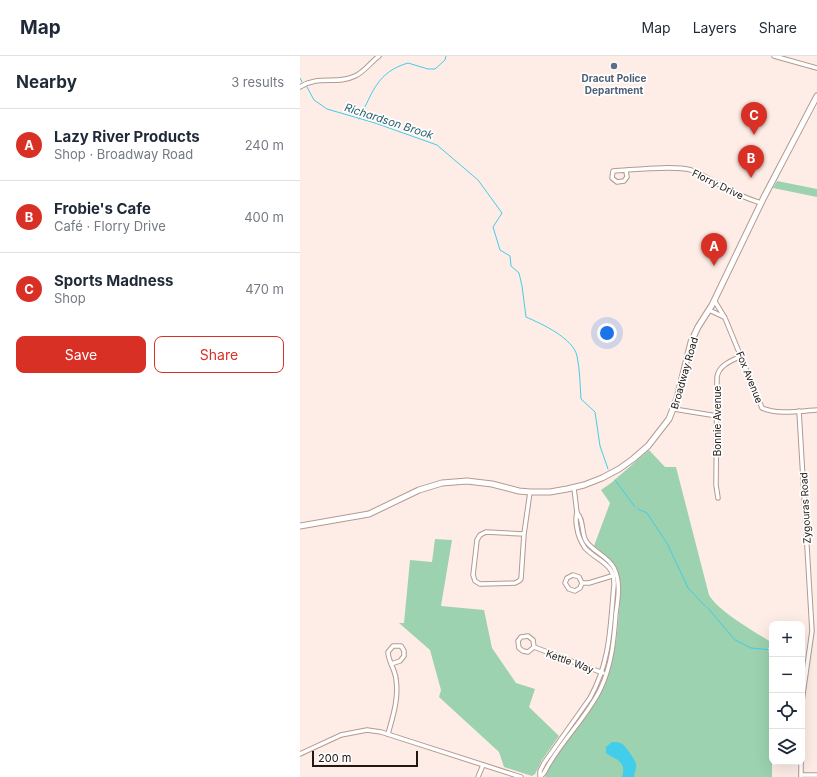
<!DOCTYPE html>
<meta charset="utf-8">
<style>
:root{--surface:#fff;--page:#f2f2f3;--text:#1f2937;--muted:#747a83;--line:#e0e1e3;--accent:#d93025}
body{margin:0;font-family:Inter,sans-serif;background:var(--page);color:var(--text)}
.controls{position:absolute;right:12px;bottom:12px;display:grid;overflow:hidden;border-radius:8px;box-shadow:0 4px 16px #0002}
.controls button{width:36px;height:36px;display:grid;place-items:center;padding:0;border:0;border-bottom:1px solid var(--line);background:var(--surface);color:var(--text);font:20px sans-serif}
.scale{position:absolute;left:12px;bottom:10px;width:106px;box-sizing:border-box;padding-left:4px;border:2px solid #211814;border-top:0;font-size:11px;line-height:14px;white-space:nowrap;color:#211814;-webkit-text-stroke:3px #fefefe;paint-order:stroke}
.you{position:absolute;left:307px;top:277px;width:14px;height:14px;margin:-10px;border:3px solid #fff;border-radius:50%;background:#1a73e8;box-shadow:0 0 0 6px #1a73e833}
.badge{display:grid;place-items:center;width:26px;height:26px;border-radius:50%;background:var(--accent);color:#fff;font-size:13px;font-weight:700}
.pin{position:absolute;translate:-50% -33px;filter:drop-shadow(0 1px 2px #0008)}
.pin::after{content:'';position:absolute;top:21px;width:14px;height:12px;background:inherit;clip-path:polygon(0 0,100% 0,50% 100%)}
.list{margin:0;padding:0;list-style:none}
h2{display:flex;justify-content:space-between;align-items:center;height:52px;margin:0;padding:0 16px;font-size:17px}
h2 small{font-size:13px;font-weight:400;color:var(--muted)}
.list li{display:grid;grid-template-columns:26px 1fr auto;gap:12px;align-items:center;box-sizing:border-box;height:72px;padding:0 16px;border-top:1px solid var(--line)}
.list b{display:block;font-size:15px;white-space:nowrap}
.list p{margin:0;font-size:13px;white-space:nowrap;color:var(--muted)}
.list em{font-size:13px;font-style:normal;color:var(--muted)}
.actions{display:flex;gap:8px;padding:12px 16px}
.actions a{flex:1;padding:9px 0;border:1px solid var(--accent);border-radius:8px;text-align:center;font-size:14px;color:var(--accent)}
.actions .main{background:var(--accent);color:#fff}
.icon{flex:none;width:22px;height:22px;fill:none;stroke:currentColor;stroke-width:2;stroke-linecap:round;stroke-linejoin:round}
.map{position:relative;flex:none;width:517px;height:721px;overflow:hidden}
header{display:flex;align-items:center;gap:24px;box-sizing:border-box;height:56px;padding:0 20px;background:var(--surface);border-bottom:1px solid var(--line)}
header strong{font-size:19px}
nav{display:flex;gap:22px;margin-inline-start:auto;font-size:14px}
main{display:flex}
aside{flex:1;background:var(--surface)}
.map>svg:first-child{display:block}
.green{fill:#9cd2af}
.water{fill:#42cdea}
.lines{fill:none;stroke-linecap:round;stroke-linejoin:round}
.stream{stroke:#42cdea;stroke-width:1}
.minor-casing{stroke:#b49a90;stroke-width:5.5}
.secondary-casing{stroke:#b49a90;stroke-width:7}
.minor{stroke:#fff;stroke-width:3.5}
.secondary{stroke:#fff;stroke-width:5}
.service-dot{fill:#5c6f8a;stroke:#fefefe;stroke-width:1.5}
.labels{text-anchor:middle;stroke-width:3.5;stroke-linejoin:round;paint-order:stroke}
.service-label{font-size:10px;font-weight:bold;fill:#4e5e75;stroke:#fefefe}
.street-label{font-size:10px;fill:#211814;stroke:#fefefe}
.water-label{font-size:11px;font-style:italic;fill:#285f6b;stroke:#fefefe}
</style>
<header>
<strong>Map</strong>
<nav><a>Map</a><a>Layers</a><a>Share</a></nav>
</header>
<main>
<aside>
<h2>Nearby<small>3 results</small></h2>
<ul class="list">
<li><span class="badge">A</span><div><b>Lazy River Products</b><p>Shop · Broadway Road</p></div><em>240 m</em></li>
<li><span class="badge">B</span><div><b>Frobie's Cafe</b><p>Café · Florry Drive</p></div><em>400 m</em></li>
<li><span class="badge">C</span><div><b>Sports Madness</b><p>Shop</p></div><em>470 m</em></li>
</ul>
<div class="actions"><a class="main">Save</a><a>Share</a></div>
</aside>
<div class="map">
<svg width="517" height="721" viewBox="0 0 517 721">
<rect width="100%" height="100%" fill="#feede6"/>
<!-- green -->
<g class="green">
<path d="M477 125 517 133V141L473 132Z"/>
<path d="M349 394 365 411H376L409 539C419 556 454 575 472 587V591L468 592 472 612V721H245C253 698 278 673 291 652 318 610 317 578 321 531 319 509 310 503 294 490L310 447 301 434 311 427Z"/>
<path d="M135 483 152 484 141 550 184 554 192 592 216 627 235 633 229 651 259 680 242 704 235 718 232 720 204 711 199 696 139 641 141 634 130 594 99 567H104L110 504 132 506Z"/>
</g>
<!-- water -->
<path class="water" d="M312 686C316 686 319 686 322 688 325 689 336 705 336 708 337 713 334 717 334 721H322C327 705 316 704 306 697V691Z"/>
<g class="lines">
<!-- stream -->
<g class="stream">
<path d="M0 22 2 26"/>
<path d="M7 31 14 44 27 53 75 67 137 89 178 124 202 157 193 171 200 194 210 200 211 210 219 217 222 230 226 261C242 268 273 282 277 300 280 314 280 329 281 343L295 356 300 390 308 413"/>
<path d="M59 63C73 36 77 16 108 7L128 13H135L145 4 146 0"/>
<path d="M315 424 335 451"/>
<path d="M338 453 347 457 368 489 388 532 405 550"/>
<path d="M407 551 435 584 451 592 472 594"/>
<path d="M502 587H503"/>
</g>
<!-- minor casing -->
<g class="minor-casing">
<g id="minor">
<path d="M474 0 517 12"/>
<path d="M0 31C18 19 37 29 55 20 64 16 71 6 79 0"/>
<path d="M326 115 327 121 324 125 317 126 312 122 313 115C333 114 373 109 391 114 399 117 408 122 416 127 430 135 445 142 461 147"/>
<path d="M414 244 425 262 462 352C479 359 499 355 517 354"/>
<path d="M409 254 424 261"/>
<path d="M374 353 417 360"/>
<path d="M499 355 512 575 502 645"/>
<path d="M418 442 416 429 417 321C419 309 431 305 441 300"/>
<path d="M224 478 186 476 180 479 177 484 173 519 175 525 180 528 215 527 219 525 221 523 224 478 230 436"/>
<path d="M282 527 279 521 273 519 267 522 265 527 269 533 275 535 280 532 282 527H289L315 519"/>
<path d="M234 591 233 584 228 580 221 581 218 585 219 592 223 595 228 596 234 591 303 617"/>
<path d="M88 678C93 660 99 642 96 623 95 613 88 605 88 596L93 590H101L104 595V600L100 605 91 608"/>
<path d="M0 698 41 679 67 674 81 676 221 721"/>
<path d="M501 706V721"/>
<path d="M501 719H517"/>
<path d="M241 720 244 717C259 687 285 664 300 634 312 609 314 584 316 557 318 543 321 526 314 512 308 500 293 496 286 485 281 477 284 463 277 457L274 432"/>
<path d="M178 721 183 709"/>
<path d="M240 721V715L244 707 290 642C311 604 310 570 314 529 315 507 297 505 285 492 281 486 278 479 277 472 276 466 275 462 277 457"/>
</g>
</g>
<!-- secondary casing -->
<g class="secondary-casing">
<path id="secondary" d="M0 470 69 458 119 434 142 427 167 425 192 428 219 435 230 436H250L267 433 284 429 302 422 319 413 333 403 348 390 369 363 377 342 391 286 398 271 412 249 464 141 517 40"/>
</g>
<!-- minor -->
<use href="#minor" class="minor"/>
<!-- secondary -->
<use href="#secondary" class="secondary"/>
</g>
<!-- markers -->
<circle class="service-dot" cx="314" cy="10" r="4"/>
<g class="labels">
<!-- service labels -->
<g class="service-label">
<text x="314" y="26">Dracut Police<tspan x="314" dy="12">Department</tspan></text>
</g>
<!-- street labels -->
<g class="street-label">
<text transform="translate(418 128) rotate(26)" y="4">Florry Drive</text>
<text transform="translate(384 317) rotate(-74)" y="4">Broadway Road</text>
<text transform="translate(450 321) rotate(68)" y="4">Fox Avenue</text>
<text transform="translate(417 365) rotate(-90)" y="4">Bonnie Avenue</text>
<text transform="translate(505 452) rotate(-93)" y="4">Zygouras Road</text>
<text transform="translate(270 605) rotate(20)" y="4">Kettle Way</text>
</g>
<!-- water labels -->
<g class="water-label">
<text transform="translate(89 65) rotate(18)" y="4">Richardson Brook</text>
</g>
</g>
</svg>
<div class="controls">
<button>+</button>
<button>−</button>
<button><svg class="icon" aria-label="locate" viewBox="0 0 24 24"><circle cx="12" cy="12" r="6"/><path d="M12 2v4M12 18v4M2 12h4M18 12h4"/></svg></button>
<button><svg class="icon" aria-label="layers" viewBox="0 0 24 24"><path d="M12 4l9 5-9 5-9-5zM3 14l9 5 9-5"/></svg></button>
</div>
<div class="scale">200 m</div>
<div class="you"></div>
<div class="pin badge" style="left:414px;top:210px">A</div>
<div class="pin badge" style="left:451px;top:122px">B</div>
<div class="pin badge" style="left:454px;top:79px">C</div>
</div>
</main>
